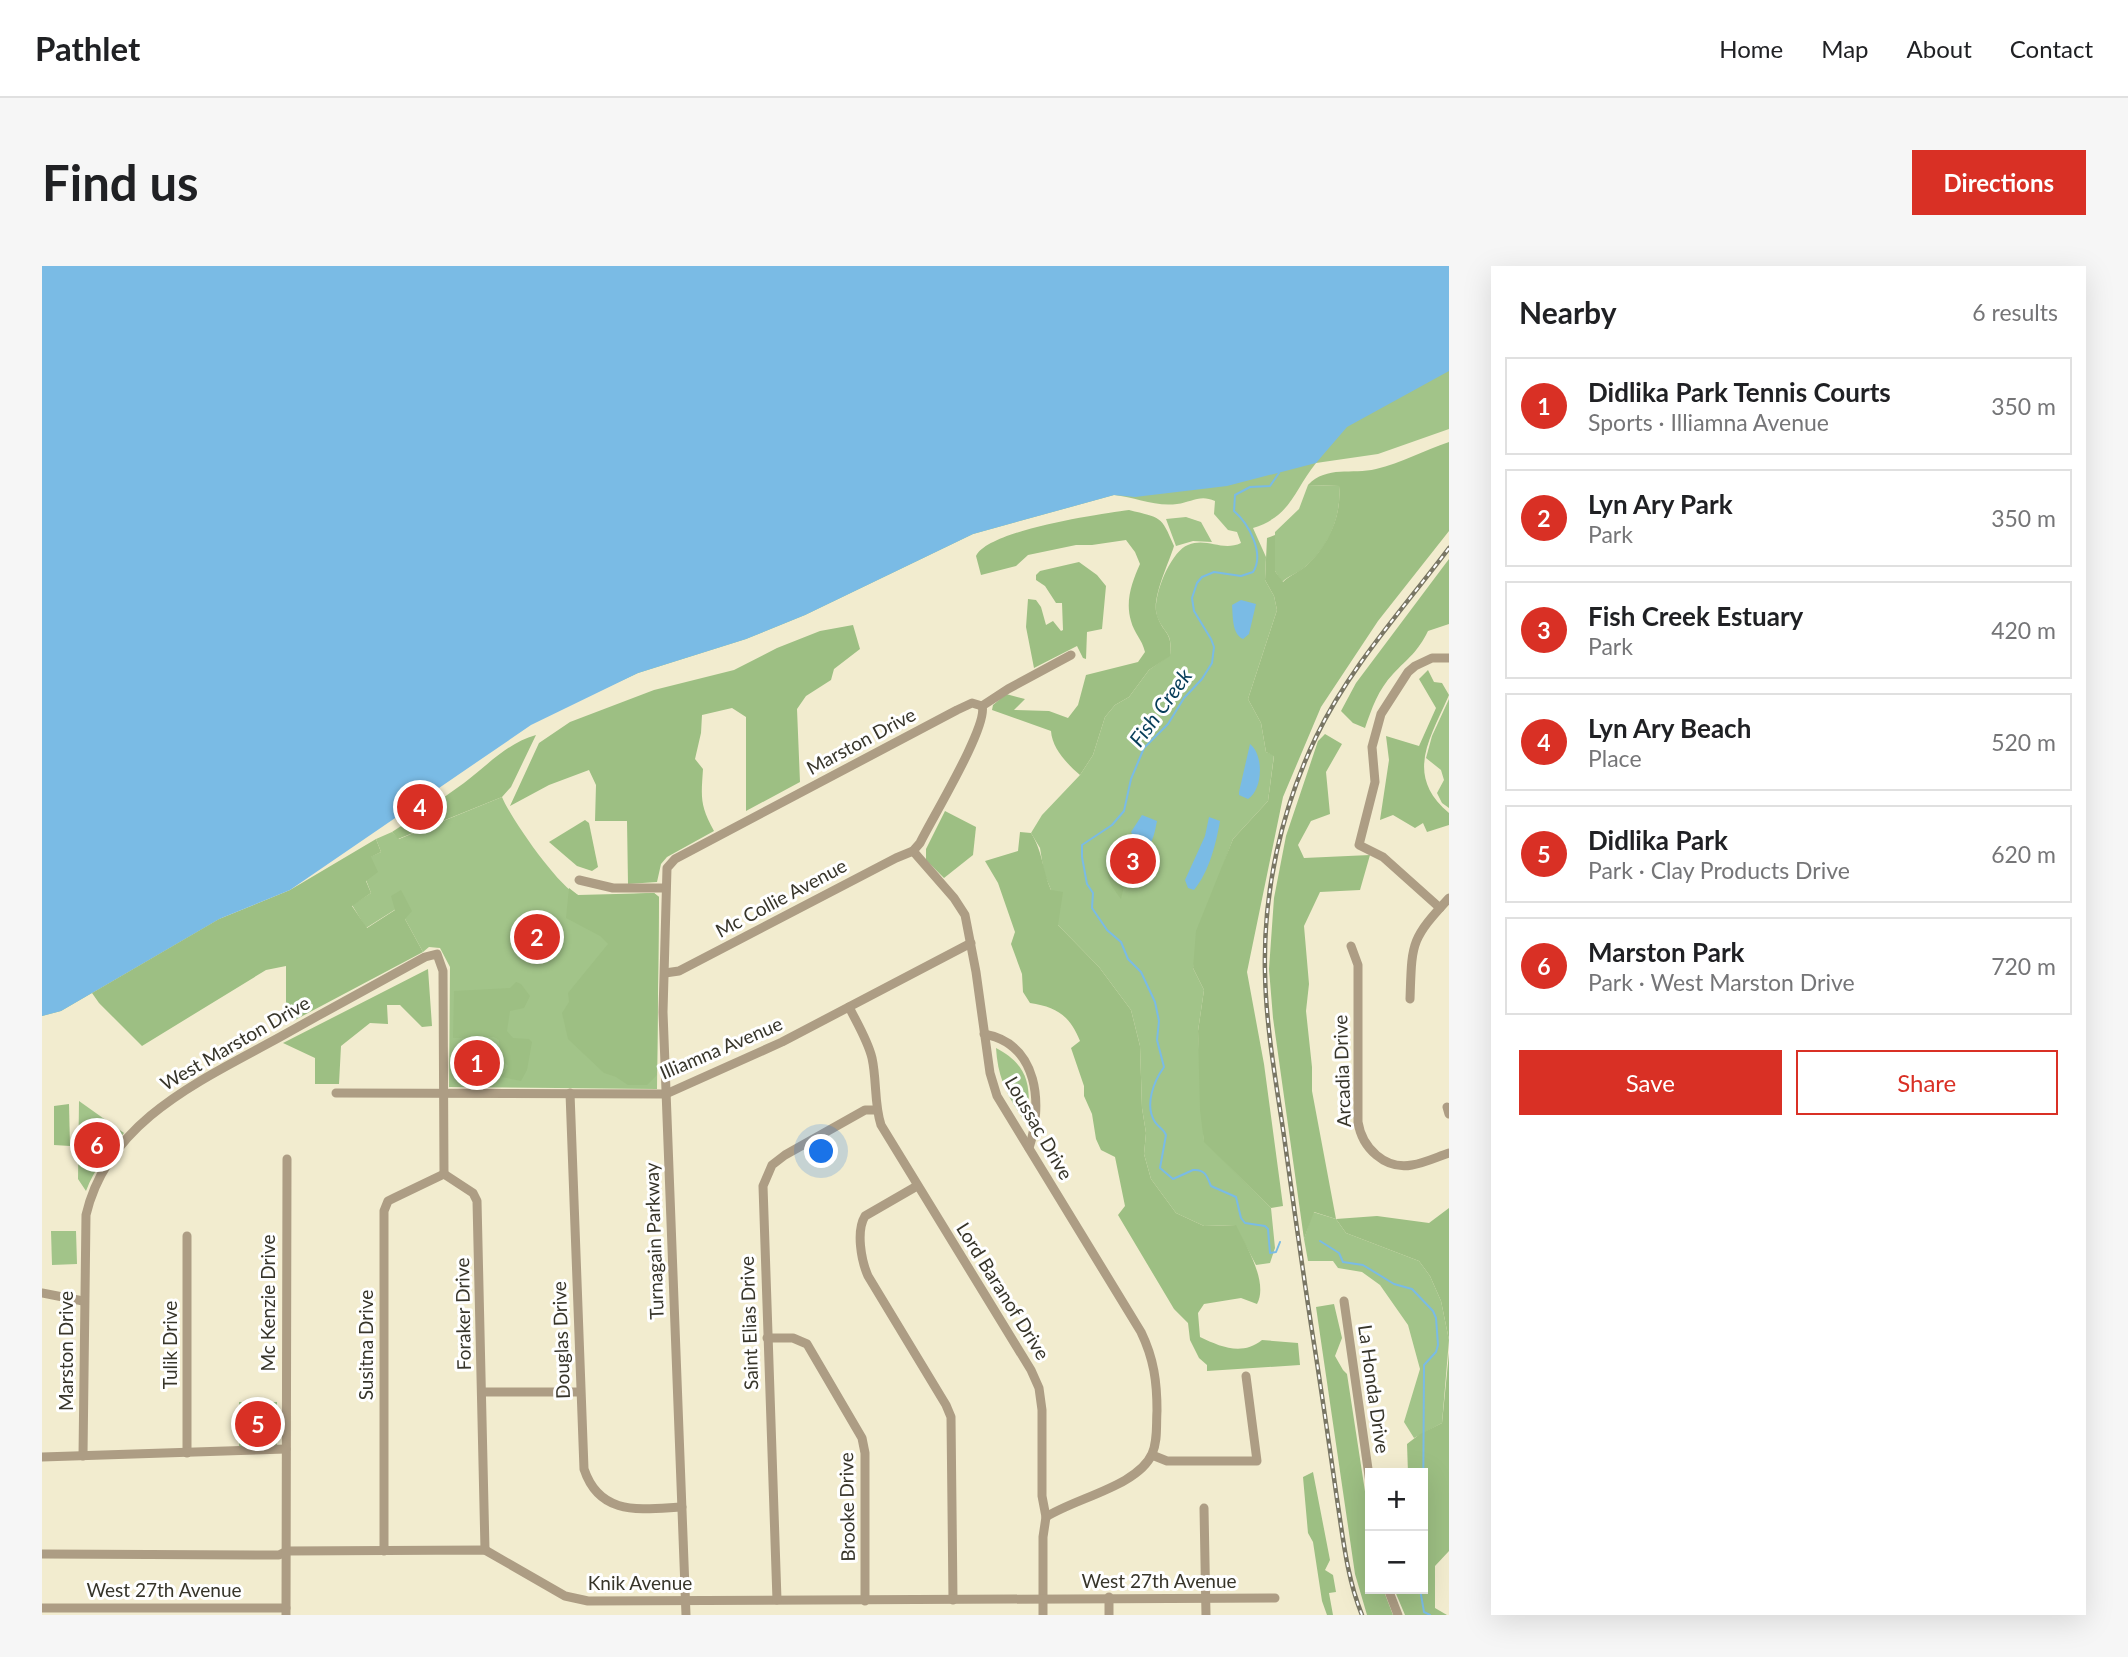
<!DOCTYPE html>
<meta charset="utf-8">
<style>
:root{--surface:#fff;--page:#f6f6f6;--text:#202124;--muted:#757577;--line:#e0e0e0;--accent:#d93025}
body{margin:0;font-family:Lato,sans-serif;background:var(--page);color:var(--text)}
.controls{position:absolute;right:21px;bottom:21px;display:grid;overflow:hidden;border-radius:0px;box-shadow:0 7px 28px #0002}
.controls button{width:63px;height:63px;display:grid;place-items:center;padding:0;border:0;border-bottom:2px solid var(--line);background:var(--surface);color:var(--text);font:35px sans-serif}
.you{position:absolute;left:780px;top:886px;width:24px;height:24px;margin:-18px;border:5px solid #fff;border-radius:50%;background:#1a73e8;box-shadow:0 0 0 10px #1a73e833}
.badge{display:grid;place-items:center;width:46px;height:46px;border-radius:50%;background:var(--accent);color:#fff;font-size:23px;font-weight:700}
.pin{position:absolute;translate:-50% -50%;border:4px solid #fff;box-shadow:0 2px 7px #0006}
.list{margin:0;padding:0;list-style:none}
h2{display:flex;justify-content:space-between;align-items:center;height:91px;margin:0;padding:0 28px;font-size:30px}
h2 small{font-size:23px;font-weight:400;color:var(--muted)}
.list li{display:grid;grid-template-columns:46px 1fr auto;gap:21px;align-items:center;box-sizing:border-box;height:98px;margin:0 14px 14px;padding:0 14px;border:2px solid var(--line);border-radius:0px}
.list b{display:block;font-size:26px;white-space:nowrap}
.list p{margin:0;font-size:23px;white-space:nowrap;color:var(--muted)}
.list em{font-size:23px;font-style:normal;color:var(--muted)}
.actions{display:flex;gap:14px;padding:21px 28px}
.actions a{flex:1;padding:16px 0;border:2px solid var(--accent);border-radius:0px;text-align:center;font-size:24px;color:var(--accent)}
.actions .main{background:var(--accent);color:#fff}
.map{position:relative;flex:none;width:1407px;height:1349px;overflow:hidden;border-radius:0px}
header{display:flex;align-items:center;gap:42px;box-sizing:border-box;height:98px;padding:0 35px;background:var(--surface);border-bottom:2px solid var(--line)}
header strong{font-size:33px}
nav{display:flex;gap:38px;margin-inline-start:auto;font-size:24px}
.intro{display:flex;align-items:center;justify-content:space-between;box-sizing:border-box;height:168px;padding:0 42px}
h1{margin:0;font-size:49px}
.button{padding:18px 32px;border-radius:0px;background:var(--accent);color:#fff;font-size:24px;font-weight:700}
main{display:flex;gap:42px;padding:0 42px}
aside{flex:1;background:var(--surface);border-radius:0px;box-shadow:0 7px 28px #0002}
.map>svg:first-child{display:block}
.green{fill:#a2c489}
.forest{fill:#9dbf83}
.water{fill:#7abbe5}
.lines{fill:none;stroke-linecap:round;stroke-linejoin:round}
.stream{stroke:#7abbe5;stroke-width:2}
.minor{stroke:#ad9d84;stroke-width:9}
.rail-casing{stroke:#797664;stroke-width:4.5}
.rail{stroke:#fff;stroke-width:2;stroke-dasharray:5;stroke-linecap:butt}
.labels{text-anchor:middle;stroke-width:6;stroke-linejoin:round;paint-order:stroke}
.street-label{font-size:19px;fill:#37352a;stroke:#fff}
.water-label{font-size:21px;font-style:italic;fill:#063d59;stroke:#fff}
</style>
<header>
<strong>Pathlet</strong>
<nav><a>Home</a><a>Map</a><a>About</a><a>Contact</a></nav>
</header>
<div class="intro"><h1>Find us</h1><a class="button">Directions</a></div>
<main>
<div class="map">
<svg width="1407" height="1349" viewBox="0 0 1407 1349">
<rect width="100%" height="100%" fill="#f2eccf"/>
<!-- green -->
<g class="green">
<path d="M1407 0V163L1336 188 1274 197C1251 226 1249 250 1211 262L1224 291 1223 314 1232 330 1235 344 1206 433 1219 457 1224 486 1232 489 1226 535 1191 573 1175 616 1151 702 1162 724 1156 765 1162 875 1229 942 1233 982 1228 997 1214 999 1193 959 1162 960 1134 947 1109 913 1102 888 1104 867 1100 842 1098 780 1089 744 1057 701 1016 659 1009 624 1002 607 998 582 989 567 1000 549 1038 509 1051 489 1063 451 1073 439 1087 431 1107 404 1128 389C1131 365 1122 369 1115 350 1109 332 1129 285 1146 279 1165 271 1180 286 1199 277L1195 266 1186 264 1172 248 1173 235C1158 228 1150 236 1135 238 1113 241 1093 231 1072 229L931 268 763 349 704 373 596 407 488 457 177 653 19 745 0 750V461Z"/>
<path d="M1266 219 1297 220C1300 249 1287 281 1263 301 1256 307 1248 309 1240 316L1233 305V266L1257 243Z"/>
<path d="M1144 251 1159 256 1170 276 1151 275 1134 280 1124 253Z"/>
<path d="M1407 433V542L1400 537 1395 527 1402 514 1399 504 1384 492 1390 470Z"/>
<path d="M460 531C468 551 517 622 536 629 544 632 599 627 612 627L617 631 615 823 407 821 408 701 398 682 387 681 381 686 363 653 354 643 324 662 310 639 329 627 324 614 328 591 339 586 334 573 350 566 357 573Z"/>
<path d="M954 782C990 801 988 823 986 860 967 833 956 815 954 782Z"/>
<path d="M37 835 82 867C67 885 52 903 44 925L36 913Z"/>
<path d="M1271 946 1294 953 1304 967 1377 995 1388 1010 1399 1035 1407 1074 1400 1157 1372 1172 1362 1156 1378 1103 1366 1059 1338 1019 1320 1006 1296 1002 1291 995H1266L1262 973Z"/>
<path d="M9 965H34L35 998 10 999Z"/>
<rect x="197" y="1136" width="38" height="44"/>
</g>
<!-- forest -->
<g class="forest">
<path d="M1407 176V265L1336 355 1279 441 1241 531 1205 706 1222 798 1241 940 1229 942 1162 876 1158 844 1156 765 1162 724 1151 702 1154 665 1191 573 1226 535 1232 490 1224 486 1219 457 1206 433 1235 344 1232 330 1223 314 1225 272 1233 269V305L1241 316C1248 309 1257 306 1264 300 1286 280 1300 250 1297 220L1266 219C1285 199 1310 209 1334 203 1359 197 1383 184 1407 176Z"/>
<path d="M1087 244C1119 252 1119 249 1132 280 1127 297 1109 333 1115 349 1121 369 1131 364 1128 390L1107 404 1087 431 1073 439 1063 451 1051 489 1038 509C1025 498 1010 482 1009 465L950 444 951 439 964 428 983 433 972 444 1007 445 1026 452 1036 439 1044 409 1096 396 1103 386C1100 373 1092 367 1089 355 1083 335 1090 316 1098 298L1093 286 1084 274 1050 279H1034L986 289 974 300 939 309 934 290C947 264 1057 248 1087 244Z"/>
<path d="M1407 293V358L1386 365C1375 387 1367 391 1351 408 1336 424 1330 442 1323 462L1311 457 1299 445 1314 417Z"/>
<path d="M1037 296 1055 309 1064 320 1060 363 1045 366 1044 393 1041 392 1035 380 992 402 984 361 986 333 994 334 999 341 1004 359 1011 355 1019 365 1021 364 1020 337H1014L1003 320 994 314V309L998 305Z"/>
<path d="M811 359 818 383 792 403 789 414 764 430 755 443 758 516 704 545V451L690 442 660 449 659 467 653 493 661 503C659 533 658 539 672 565L625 591 619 598 615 616 586 618 585 555H553L554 519 547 504 507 519 468 540 497 477 528 456 612 424 692 404 735 382 778 365Z"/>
<path d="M1386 404 1392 416 1400 417 1407 429C1388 473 1362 509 1407 547V559L1385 566 1381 557 1373 562 1351 549 1338 554 1347 494 1344 470 1377 480 1394 442 1377 413Z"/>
<path d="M1283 468 1300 478 1284 506 1288 548 1269 555 1256 579 1262 592 1328 589 1318 624 1278 626 1262 660 1267 718 1264 745 1270 801V825L1294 953 1335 950 1387 957 1407 942V1074L1399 1035 1388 1010 1377 995 1304 967 1294 953 1272 946 1262 973 1231 752 1227 703 1232 632 1244 570 1276 475Z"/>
<path d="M494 469 469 521 460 531 356 573 350 566C374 550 399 534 422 517 446 499 465 477 494 469Z"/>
<path d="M903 545 934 561 931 589 902 612 884 594V583Z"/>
<path d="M543 554 547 557 556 601 550 605 535 600 507 576Z"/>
<path d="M978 566 989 567C1001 586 1000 603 1009 624L1021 626 1016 659 1057 701 1089 744 1098 780 1100 842 1104 867 1102 888 1109 913 1134 947 1162 960 1194 959C1203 978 1227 1016 1215 1038L1199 1032 1162 1038 1156 1047 1158 1071C1179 1081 1200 1090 1220 1074L1256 1077 1258 1099 1165 1105V1099L1157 1092 1148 1074 1146 1057 1132 1043 1076 949 1083 940 1073 891 1059 884 1054 873 1050 848 1042 830V820L1029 782 1038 775C1028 750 1015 741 988 737L981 726 980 708 969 678 973 666 956 617 943 595 976 585Z"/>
<path d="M334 573 339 586 329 591 336 606 324 615 329 627 310 640 325 662 353 644 349 630 359 624 370 645 363 653 381 686 251 755 244 736V700L224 704 100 780 57 737 50 727 177 653 248 624Z"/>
<path d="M1069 593H1074L1078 596 1073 608 1082 620 1079 633C1069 619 1061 610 1069 593Z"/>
<path d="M527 622 536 629 612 627 617 631 615 809 605 819H586L574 811 562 807 526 773 520 747 527 736 526 727 566 678 558 670 524 652Z"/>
<path d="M386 703 390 760 380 761 358 739H345L346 758 328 757 299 780 297 818H273V792L241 777Z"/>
<path d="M474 716 479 718 488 730 482 742 468 745 465 765 471 772 487 773 490 776 485 804 479 815 460 811 466 800 458 792 457 774 452 771 411 772 412 725 468 722Z"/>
<path d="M27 838 28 880 12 879V840Z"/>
<path d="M1292 1038 1300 1072 1293 1090 1301 1104 1305 1108 1328 1258V1323H1341L1351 1349H1325L1313 1308 1274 1041Z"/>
<path d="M1407 1087V1285L1393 1300V1342L1405 1349H1363L1352 1323H1381V1207H1366L1365 1178 1378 1168 1400 1157Z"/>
<path d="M1271 1206 1288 1294 1283 1304 1291 1309 1294 1326 1287 1327 1291 1349H1285L1280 1335 1271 1276 1266 1267 1261 1211Z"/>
</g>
<!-- water -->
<g class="water">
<path d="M0 0H1407V105L1305 161 1274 197 1185 220 1093 231 1072 229 931 268 763 349 704 373 596 407 489 459 248 624 177 653 19 745 0 750Z"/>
<path d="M1199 334 1214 338 1207 368 1201 373C1190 368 1191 351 1190 339Z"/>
<path d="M1208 478C1222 489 1221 523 1206 533L1197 529V526Z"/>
<path d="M1100 549 1115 555C1113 565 1111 578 1103 584L1096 579 1089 566Z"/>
<path d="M1167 551 1178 555C1174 578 1167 606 1152 624L1146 622 1143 614 1163 570Z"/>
</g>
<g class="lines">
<!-- stream -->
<g class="stream">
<path d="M1237 207 1228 220 1208 221 1193 229 1192 245C1207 258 1223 288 1211 306L1199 310 1172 306 1160 311 1155 317 1150 332 1152 345 1169 373 1172 381 1170 397 1160 413 1142 432 1126 458 1102 482 1089 513 1082 545 1070 559 1040 579V591L1045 618 1051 627 1050 642 1065 664 1079 676 1086 693 1099 706 1113 736 1117 755 1115 774 1122 801C1112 815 1102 839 1113 856 1117 862 1121 862 1124 869L1118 902 1131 913 1151 904C1163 903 1165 910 1169 920L1194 931 1199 952 1203 957 1223 960 1226 963 1228 987 1234 986 1238 976"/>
<path d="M1278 975 1297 987 1301 996 1321 999 1352 1018 1370 1023 1391 1045 1394 1052 1396 1079 1394 1086 1382 1099 1381 1261"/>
<path d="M1378 1323 1382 1346 1388 1349"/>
</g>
<!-- minor -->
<g class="minor">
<path d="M871 585 912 632 923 649 934 706 948 807 955 830 1099 1066C1112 1093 1115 1116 1115 1145 1114 1159 1116 1175 1110 1188 1096 1220 1033 1232 1004 1251"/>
<path d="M537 614 571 622H623"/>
<path d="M1398 642 1341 591 1317 579 1333 516 1330 481 1339 448 1366 406 1373 400 1390 392H1407"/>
<path d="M1309 680 1316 699V856C1320 882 1343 904 1370 899 1383 897 1395 891 1407 887"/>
<path d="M623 707 637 705 854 592 871 585 878 577C889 554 947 459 940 440"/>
<path d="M1368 733C1370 677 1368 674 1407 632"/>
<path d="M807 741C815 757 826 775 830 792 835 815 832 838 839 859L989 1104 997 1122 1000 1144V1230L1004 1251 1001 1271V1349"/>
<path d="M942 768C997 778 1001 839 987 882"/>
<path d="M294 827 624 828 740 776 929 677"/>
<path d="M528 827 542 1203C558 1251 599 1243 640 1241"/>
<path d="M1405 841 1407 848"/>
<path d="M402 908 431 927 435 935 443 1284"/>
<path d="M875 920 823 950C814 965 819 994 826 1010L904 1139 909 1151 911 1334"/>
<path d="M145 970V1187"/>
<path d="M0 1027 41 1035"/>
<path d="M1302 1035 1328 1217"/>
<path d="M725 1072H751L765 1078 820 1172 823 1187V1335"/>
<path d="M440 1126H538"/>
<path d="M1110 1189 1125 1195H1215L1204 1110"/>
<path d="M41 1190 44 949C66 854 160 814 238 771 286 744 334 718 383 691L395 688 401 705 402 908"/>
<path d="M0 1191 244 1183"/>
<path d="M1162 1242 1164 1349"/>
<path d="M342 1285V945L346 935 352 932 402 908"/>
<path d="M0 1288 237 1289 245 1285 443 1284 523 1330 546 1335 1233 1332"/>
<path d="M1346 1323 1356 1349"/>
<path d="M735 1334 721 920 730 899 743 889 823 844H834"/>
<path d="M0 1342H244"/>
<path d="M244 1349 245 893"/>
<path d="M644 1349 621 746 625 602 633 593 915 444 930 437 940 440 966 423 1029 389"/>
<path d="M1067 1349V1331"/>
</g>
<!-- rail casing -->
<g class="rail-casing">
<path id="rail" d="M1320 1349C1305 1312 1301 1272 1295 1233 1287 1177 1279 1121 1270 1065 1260 1000 1251 935 1242 870 1234 816 1224 761 1223 707 1221 626 1239 544 1274 471 1307 402 1361 343 1407 282"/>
</g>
<!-- rail -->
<use href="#rail" class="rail"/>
</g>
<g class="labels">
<!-- street labels -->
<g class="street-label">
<text transform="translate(819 475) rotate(-28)" y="7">Marston Drive</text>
<text transform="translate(739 632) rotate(-28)" y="7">Mc Collie Avenue</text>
<text transform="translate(193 777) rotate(-30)" y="7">West Marston Drive</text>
<text transform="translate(679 782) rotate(-23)" y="7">Illiamna Avenue</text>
<text transform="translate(1300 805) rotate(-92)" y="7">Arcadia Drive</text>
<text transform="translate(997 862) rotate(60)" y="7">Loussac Drive</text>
<text transform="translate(612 975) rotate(-92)" y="7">Turnagain Parkway</text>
<text transform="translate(961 1025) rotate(58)" y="7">Lord Baranof Drive</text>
<text transform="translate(226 1037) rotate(-90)" y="7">Mc Kenzie Drive</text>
<text transform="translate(421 1048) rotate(-91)" y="7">Foraker Drive</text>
<text transform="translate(707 1057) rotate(-92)" y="7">Saint Elias Drive</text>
<text transform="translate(519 1074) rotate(-92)" y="7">Douglas Drive</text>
<text transform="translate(128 1079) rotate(-90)" y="7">Tulik Drive</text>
<text transform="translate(324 1079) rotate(-90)" y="7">Susitna Drive</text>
<text transform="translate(24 1085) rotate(-90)" y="7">Marston Drive</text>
<text transform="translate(1332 1123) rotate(82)" y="7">La Honda Drive</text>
<text transform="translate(805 1241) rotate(-91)" y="7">Brooke Drive</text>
<text x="1117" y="1322">West 27th Avenue</text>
<text x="598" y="1324">Knik Avenue</text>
<text x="122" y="1331">West 27th Avenue</text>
</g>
<!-- water labels -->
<g class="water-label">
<text transform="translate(1119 442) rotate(-54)" y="7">Fish Creek</text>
</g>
</g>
</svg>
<div class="controls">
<button>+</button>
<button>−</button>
</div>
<div class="you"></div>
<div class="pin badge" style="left:435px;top:797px">1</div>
<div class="pin badge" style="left:495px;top:671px">2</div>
<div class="pin badge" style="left:1091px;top:595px">3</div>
<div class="pin badge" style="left:378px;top:541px">4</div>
<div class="pin badge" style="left:216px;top:1158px">5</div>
<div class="pin badge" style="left:55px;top:879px">6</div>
</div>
<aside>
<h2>Nearby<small>6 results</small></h2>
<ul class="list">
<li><span class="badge">1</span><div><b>Didlika Park Tennis Courts</b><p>Sports · Illiamna Avenue</p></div><em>350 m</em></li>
<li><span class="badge">2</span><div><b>Lyn Ary Park</b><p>Park</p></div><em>350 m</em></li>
<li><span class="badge">3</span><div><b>Fish Creek Estuary</b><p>Park</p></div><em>420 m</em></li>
<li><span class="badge">4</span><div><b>Lyn Ary Beach</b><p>Place</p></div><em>520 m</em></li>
<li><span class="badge">5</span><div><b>Didlika Park</b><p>Park · Clay Products Drive</p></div><em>620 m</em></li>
<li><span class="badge">6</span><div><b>Marston Park</b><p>Park · West Marston Drive</p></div><em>720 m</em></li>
</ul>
<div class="actions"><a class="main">Save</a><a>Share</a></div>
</aside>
</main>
